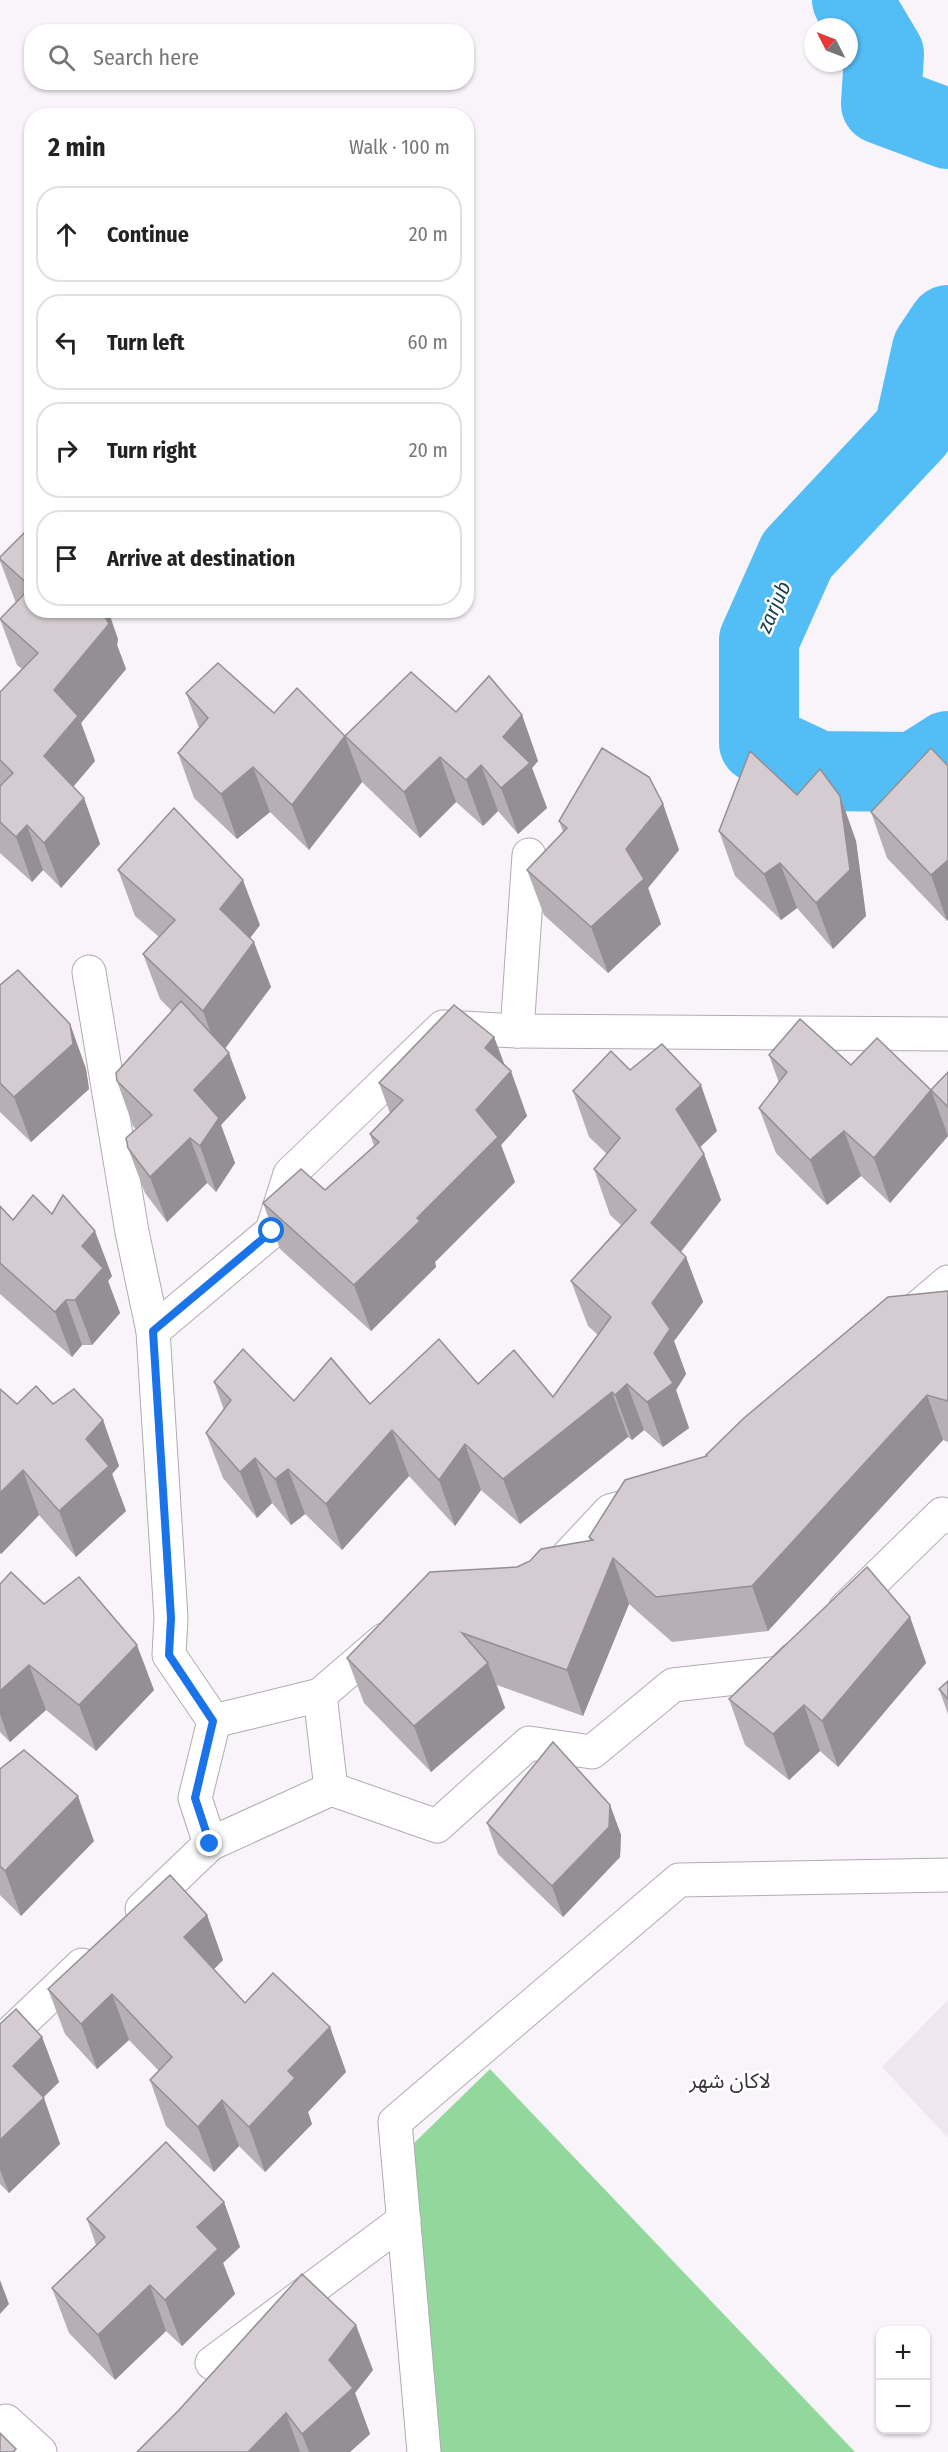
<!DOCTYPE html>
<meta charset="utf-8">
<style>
:root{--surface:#fff;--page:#f6f6f6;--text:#222;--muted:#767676;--line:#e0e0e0}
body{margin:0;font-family:"Fira Sans Condensed","Noto Sans Arabic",sans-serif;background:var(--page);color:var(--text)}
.controls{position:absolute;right:18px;bottom:18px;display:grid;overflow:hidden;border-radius:12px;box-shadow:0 2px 4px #0004}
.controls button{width:54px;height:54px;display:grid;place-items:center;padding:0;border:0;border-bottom:2px solid var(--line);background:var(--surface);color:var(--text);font:30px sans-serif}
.compass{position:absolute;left:804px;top:18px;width:54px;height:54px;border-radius:50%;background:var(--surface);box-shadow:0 2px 4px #0004;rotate:312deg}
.stop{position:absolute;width:18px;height:18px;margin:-14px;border:4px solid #1a73e8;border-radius:50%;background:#fff}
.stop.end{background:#1a73e8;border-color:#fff;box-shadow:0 2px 6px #0008}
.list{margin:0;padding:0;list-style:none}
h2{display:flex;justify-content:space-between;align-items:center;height:78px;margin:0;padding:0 24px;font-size:26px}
h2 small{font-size:20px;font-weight:400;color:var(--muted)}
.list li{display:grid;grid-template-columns:39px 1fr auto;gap:18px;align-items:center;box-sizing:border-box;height:96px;margin:0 12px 12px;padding:0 12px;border:2px solid var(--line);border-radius:24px}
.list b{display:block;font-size:22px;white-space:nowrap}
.list em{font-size:20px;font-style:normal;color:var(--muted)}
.icon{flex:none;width:33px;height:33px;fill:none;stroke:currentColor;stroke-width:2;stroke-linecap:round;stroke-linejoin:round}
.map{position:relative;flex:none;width:948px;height:2452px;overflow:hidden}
.search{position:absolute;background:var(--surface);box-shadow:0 2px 4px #0004;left:24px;top:24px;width:450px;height:66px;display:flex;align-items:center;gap:15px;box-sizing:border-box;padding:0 21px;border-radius:24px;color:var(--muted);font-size:22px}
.panel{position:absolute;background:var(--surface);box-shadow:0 2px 4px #0004;left:24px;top:108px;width:450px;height:510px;border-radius:24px}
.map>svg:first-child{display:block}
.built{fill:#efe6f2}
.green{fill:#92d89d}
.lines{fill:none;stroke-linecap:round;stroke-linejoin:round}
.river{stroke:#53bdf5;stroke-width:80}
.minor-casing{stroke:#b0abb1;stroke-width:35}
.minor{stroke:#fff;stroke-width:33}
.wall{fill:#b6afb3}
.shaded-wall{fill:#948f92}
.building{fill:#d4ccd0;stroke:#948f92;stroke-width:1.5}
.route{stroke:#1a73e8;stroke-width:8}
.labels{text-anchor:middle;stroke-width:5;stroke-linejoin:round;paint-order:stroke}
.water-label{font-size:21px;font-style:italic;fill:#18445b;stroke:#fff}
.neighbourhood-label{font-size:21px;fill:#39353a;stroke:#fff}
</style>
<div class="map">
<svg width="948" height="2452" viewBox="0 0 948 2452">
<rect width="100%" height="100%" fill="#f9f4fa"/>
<!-- built -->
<path class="built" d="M948 2000V2138L882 2067Z"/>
<!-- green -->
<path class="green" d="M490 2069 855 2452H436L413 2144Z"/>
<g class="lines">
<!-- river -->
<g class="river">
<path d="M852 0 884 54 881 104 948 129"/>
<path d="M948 325 932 349 914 430 797 555 759 640V743L819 771 915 772 948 751"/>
</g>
<!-- minor casing -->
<g class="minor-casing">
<g id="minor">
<path d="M89 972 132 1232 153 1331"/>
<path d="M517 1031 529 855"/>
<path d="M901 1322 948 1282"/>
<path d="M550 1575 610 1511 632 1505"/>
<path d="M845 1609 942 1514 948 1517"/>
<path d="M320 1695 331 1789 210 1844 195 1798 214 1721 169 1655 171 1618 153 1331 272 1231 290 1174 443 1027 517 1031 948 1034"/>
<path d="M214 1721 320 1695 384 1640"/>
<path d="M331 1789 437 1826 529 1743 592 1752 673 1685 780 1673 793 1660"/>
<path d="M142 1909 210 1844"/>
<path d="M0 2043 82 1965"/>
<path d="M212 2363 404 2220"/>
<path d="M6 2421 40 2452"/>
<path d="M424 2452 395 2122 679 1880 948 1875"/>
</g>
</g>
<!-- minor -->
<use href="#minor" class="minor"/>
</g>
<!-- wall -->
<g class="wall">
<path d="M0 557 118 639 117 645 126 669 81 723 95 761 73 787 84 798 100 844 61 888 43 870 32 882 0 853V692L22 669 17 665 0 619 16 603 0 561Z"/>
<path d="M186 693 274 713 345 736 456 712 522 715 538 761 532 768 547 808 518 834 498 811 483 826 456 802 420 838 362 782 309 850 270 812 237 839 194 798 178 753 199 728Z"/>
<path d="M931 748 947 921 887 858 871 812Z"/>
<path d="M840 796 856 841 866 916 833 949 797 908 781 920 735 876 719 831Z"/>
<path d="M663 804 679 850 648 888 661 924 608 973 544 915 527 870 563 832 559 821Z"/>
<path d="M118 870 260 925 250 938 271 987 225 1049 246 1098 221 1125 235 1163 216 1192 207 1183 167 1222 145 1193 128 1148 136 1129 133 1126 117 1081 172 1011 160 999 143 954 159 937 135 916Z"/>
<path d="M0 985 70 1024 86 1069 89 1089 31 1142 0 1112Z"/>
<path d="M494 1037 505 1066 527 1116 501 1145 515 1182 435 1262 436 1267 371 1331 280 1249 263 1203 325 1190 374 1146 370 1134 390 1113 379 1083Z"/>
<path d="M769 1055 851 1065 931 1090 948 1072V1136L890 1203 861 1176 827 1205 776 1153 759 1108 779 1083Z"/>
<path d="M630 1070 717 1131 700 1147 704 1154 721 1200 681 1252 686 1257 703 1302 674 1341 686 1374 676 1390 689 1428 663 1447 644 1430 632 1440 628 1437 520 1524 481 1490 455 1526 409 1476 342 1550 305 1514 291 1525 272 1503 257 1518 223 1478 206 1433 224 1410 214 1382 294 1401 370 1404 478 1384 553 1397 598 1335 588 1326 571 1281 621 1225 610 1215 594 1169 607 1154 589 1137 573 1091Z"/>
<path d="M0 1206 13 1220 52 1214 112 1276 108 1281 120 1313 92 1345H82L72 1357 0 1294Z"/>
<path d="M948 1291V1442L943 1440 768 1631 672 1642 629 1604 583 1716 497 1685 505 1708 431 1772 364 1703 347 1658 517 1567 590 1541 589 1537 706 1456V1455Z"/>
<path d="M0 1389 17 1404H53L103 1420 119 1466 112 1474 126 1511 76 1557 39 1515 1 1554 0 1553Z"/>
<path d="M0 1584 44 1604 154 1690 96 1751 46 1710 10 1742 0 1732Z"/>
<path d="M910 1617 926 1663 838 1767 820 1751 789 1780 745 1745 729 1699Z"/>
<path d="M948 1681V1714L939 1689Z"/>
<path d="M0 1769 94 1841 21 1916 0 1895Z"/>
<path d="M610 1805 621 1835 620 1857 563 1917 498 1854 487 1823Z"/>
<path d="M207 1915 223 1960 214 1969 245 2003 330 2027 346 2072 308 2112 312 2124 265 2172 239 2146 214 2172 166 2126 150 2080 159 2071 129 2040 97 2069 65 2034 48 1989Z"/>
<path d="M0 2024 42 2037 59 2082 43 2098 60 2144 9 2193 0 2184Z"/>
<path d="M224 2202 240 2247 223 2263 235 2294 182 2346 166 2331 115 2380 69 2333 52 2288 96 2245 87 2219Z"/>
<path d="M373 2370 355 2393 370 2434 350 2452H137Z"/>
</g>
<!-- shaded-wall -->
<g class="shaded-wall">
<path d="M100 610H108L118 639 117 645 126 669 81 723 95 761 61 801 44 756 54 690Z"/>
<path d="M522 715 538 761 532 768 547 808 518 834 501 788 503 737Z"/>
<path d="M345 736 362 782 309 850 292 805Z"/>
<path d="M440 757 456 802 420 838 404 792Z"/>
<path d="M481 765 498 811 483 826 466 780Z"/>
<path d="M253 767 270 812 237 839 221 794Z"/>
<path d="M840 796 856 841 866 916 833 949 816 903Z"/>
<path d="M84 798 100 844 61 888 44 843Z"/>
<path d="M663 804 679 850 648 888 661 924 608 973 591 927 626 849Z"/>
<path d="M27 825 43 870 32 882 16 837Z"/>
<path d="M948 860V920L947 921 931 875Z"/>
<path d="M780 863 797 908 781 920 764 874Z"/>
<path d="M243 880 260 925 237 955 220 909Z"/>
<path d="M254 942 271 987 219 1056 203 1011Z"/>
<path d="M70 1024 86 1069 89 1089 31 1142 14 1097Z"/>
<path d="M494 1037 508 1074 511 1071 527 1116 501 1145 515 1182 435 1262 436 1267 371 1331 354 1285 417 1218 476 1110 485 1048Z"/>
<path d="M229 1053 246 1098 221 1125 235 1163 216 1192 200 1146 194 1090Z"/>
<path d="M701 1085 717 1131 692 1155 676 1109Z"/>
<path d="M931 1090 948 1136 890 1203 874 1158Z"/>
<path d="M844 1131 861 1176 827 1205 810 1160Z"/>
<path d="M190 1138 207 1183 167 1222 150 1177Z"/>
<path d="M704 1154 721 1200 667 1269 651 1223Z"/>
<path d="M95 1231 112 1276 108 1281 120 1313 92 1345 75 1300 82 1246Z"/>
<path d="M686 1257 703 1302 674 1341 686 1374 676 1390 689 1428 663 1447 647 1402 654 1353 652 1303Z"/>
<path d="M66 1300 82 1345 72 1357 55 1312Z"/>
<path d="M627 1384 644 1430 632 1440 615 1395Z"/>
<path d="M612 1392 628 1437 520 1524 503 1479Z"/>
<path d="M927 1395 943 1440 768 1631 752 1586Z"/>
<path d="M103 1420 119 1466 112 1474 126 1511 76 1557 59 1511 86 1439Z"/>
<path d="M392 1430 409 1476 342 1550 326 1504Z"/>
<path d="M465 1444 481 1490 455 1526 439 1480Z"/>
<path d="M255 1458 272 1503 257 1518 240 1472Z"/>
<path d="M288 1469 305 1514 291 1525 275 1479Z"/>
<path d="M23 1470 39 1515 1 1554 0 1552V1493Z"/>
<path d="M613 1558 629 1604 583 1716 567 1670Z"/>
<path d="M910 1617 926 1663 838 1767 822 1721Z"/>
<path d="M137 1645 154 1690 96 1751 79 1705Z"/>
<path d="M488 1663 505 1708 431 1772 414 1726Z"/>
<path d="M29 1665 46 1710 10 1742 0 1714V1691Z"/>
<path d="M804 1705 820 1751 789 1780 773 1734Z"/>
<path d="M78 1796 94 1841 21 1916 5 1871Z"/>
<path d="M610 1805 621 1835 620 1857 563 1917 552 1886Z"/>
<path d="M207 1915 223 1960 201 1982 184 1937Z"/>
<path d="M112 1994 129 2040 97 2069 81 2024Z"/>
<path d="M330 2027 346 2072 308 2112 312 2124 265 2172 249 2127 288 2071Z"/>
<path d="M42 2037 59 2082 29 2111 13 2066Z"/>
<path d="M44 2098 60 2144 9 2193 0 2170V2140Z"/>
<path d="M222 2100 239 2146 214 2172 198 2127Z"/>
<path d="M224 2202 240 2247 223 2263 235 2294 182 2346 165 2300 197 2227Z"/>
<path d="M0 2280 9 2304 0 2314Z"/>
<path d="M150 2285 166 2331 115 2380 98 2335Z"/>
<path d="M356 2325 373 2370 355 2393 370 2434 350 2452H309L302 2434 329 2360Z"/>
<path d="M286 2413 300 2452H248Z"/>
</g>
<!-- building -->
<g class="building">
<path d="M32 525V610H101L109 624 54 690 78 716 44 756 84 798 44 843 27 825 16 837 0 822V786L13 773 0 760V692L38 653 0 619 31 587 0 559V557Z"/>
<path d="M218 663 274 713 297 688 345 736 292 805 253 767 221 794 178 753 208 718 186 693Z"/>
<path d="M411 672 456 712 489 676 522 715 503 737 530 763 501 788 481 765 466 780 440 757 404 792 345 736Z"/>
<path d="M602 748 649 777 663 804 626 849 644 879 591 927 527 870 567 828 559 821Z"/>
<path d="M931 748 948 766V860L931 875 871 812Z"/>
<path d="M750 751 797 795 820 769 840 796 850 870 816 903 780 863 764 874 719 831Z"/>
<path d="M174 808 243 880 220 909 254 942 203 1011 143 954 175 920 118 870Z"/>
<path d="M18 970 70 1024 73 1044 14 1097 0 1083V985Z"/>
<path d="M181 1001 229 1053 194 1090 219 1118 200 1146 190 1138 150 1177 128 1148 126 1138 152 1115 117 1081 116 1073Z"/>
<path d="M454 1005 494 1037 485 1048 511 1071 476 1110 498 1137 417 1218 420 1221 354 1285 263 1203 301 1169 325 1190 379 1142 370 1134 403 1100 379 1083Z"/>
<path d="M800 1019 851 1065 877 1038 931 1090 874 1158 844 1131 810 1160 759 1108 787 1072 769 1055Z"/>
<path d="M662 1044 701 1085 676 1109 704 1154 651 1223 686 1257 652 1303 670 1329 654 1353 673 1383 647 1402 627 1384 615 1395 612 1392 503 1479 465 1444 439 1480 392 1430 326 1504 288 1469 275 1479 255 1458 240 1472 206 1433 231 1400 214 1382 243 1349 294 1401 331 1358 370 1404 439 1339 478 1384 514 1350 553 1397 611 1317 571 1281 636 1210 594 1169 620 1138 573 1091 611 1051 630 1070Z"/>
<path d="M948 1072V1107L931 1090Z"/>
<path d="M33 1195 52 1214 63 1195 95 1231 82 1246 103 1268 75 1300H66L55 1312 0 1263V1206L13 1220Z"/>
<path d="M948 1291V1401L927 1395 752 1586 656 1597 613 1558 567 1670 462 1633 488 1663 414 1726 347 1658 430 1572 517 1567 530 1561 541 1549 593 1540 589 1537 625 1480 707 1456 706 1455 744 1418 888 1297Z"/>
<path d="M36 1386 53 1404 74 1389 103 1420 86 1439 109 1466 59 1511 23 1470 0 1493V1389L17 1404Z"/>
<path d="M867 1567 910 1617 822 1721 804 1705 773 1734 729 1699Z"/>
<path d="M11 1572 44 1604 79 1577 137 1645 79 1705 29 1665 0 1691V1584Z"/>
<path d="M948 1681V1699L939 1689Z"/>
<path d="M553 1742 610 1805 609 1827 552 1886 487 1823Z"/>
<path d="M24 1750 78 1796 5 1871 0 1866V1769Z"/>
<path d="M170 1875 207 1915 184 1937 245 2003 273 1973 330 2027 288 2071 295 2078 249 2127 222 2100 198 2127 150 2080 172 2057 112 1994 81 2024 48 1989Z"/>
<path d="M16 2009 42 2037 13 2066 44 2098 0 2140V2024Z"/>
<path d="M166 2142 224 2202 197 2227 218 2249 165 2300 150 2285 98 2335 52 2288 105 2237 87 2219Z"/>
<path d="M302 2274 356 2325 329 2360 353 2388 302 2434 286 2413 248 2452H137L179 2410Z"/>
<path d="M0 2433 16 2449 13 2452H0Z"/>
</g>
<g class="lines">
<!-- route -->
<path class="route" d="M210 1844 195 1798 213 1721 169 1655 171 1618 153 1331 272 1231"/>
</g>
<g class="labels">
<!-- water labels -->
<g class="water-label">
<text transform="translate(774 607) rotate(-66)" y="7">zarjub</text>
</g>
<!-- neighbourhood labels -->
<g class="neighbourhood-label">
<text x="730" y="2088">لاکان شهر</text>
</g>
</g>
</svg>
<div class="controls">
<button>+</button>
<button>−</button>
</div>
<svg class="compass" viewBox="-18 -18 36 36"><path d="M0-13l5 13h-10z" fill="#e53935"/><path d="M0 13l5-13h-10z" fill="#767676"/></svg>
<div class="stop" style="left:272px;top:1231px"></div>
<div class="stop end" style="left:210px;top:1844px"></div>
<div class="search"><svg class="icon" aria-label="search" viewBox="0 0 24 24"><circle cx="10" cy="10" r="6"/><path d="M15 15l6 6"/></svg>Search here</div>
<section class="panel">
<h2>2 min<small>Walk · 100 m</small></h2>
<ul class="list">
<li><svg class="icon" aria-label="ahead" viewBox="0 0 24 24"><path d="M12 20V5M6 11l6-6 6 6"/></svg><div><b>Continue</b></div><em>20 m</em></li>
<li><svg class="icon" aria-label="left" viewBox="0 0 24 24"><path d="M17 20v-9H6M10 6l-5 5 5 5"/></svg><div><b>Turn left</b></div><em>60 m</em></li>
<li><svg class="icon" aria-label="right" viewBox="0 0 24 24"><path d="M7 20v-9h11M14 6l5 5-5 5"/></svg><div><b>Turn right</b></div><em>20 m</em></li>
<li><svg class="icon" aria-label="arrive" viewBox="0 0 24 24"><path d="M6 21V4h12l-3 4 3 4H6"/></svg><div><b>Arrive at destination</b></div></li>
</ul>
</section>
</div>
